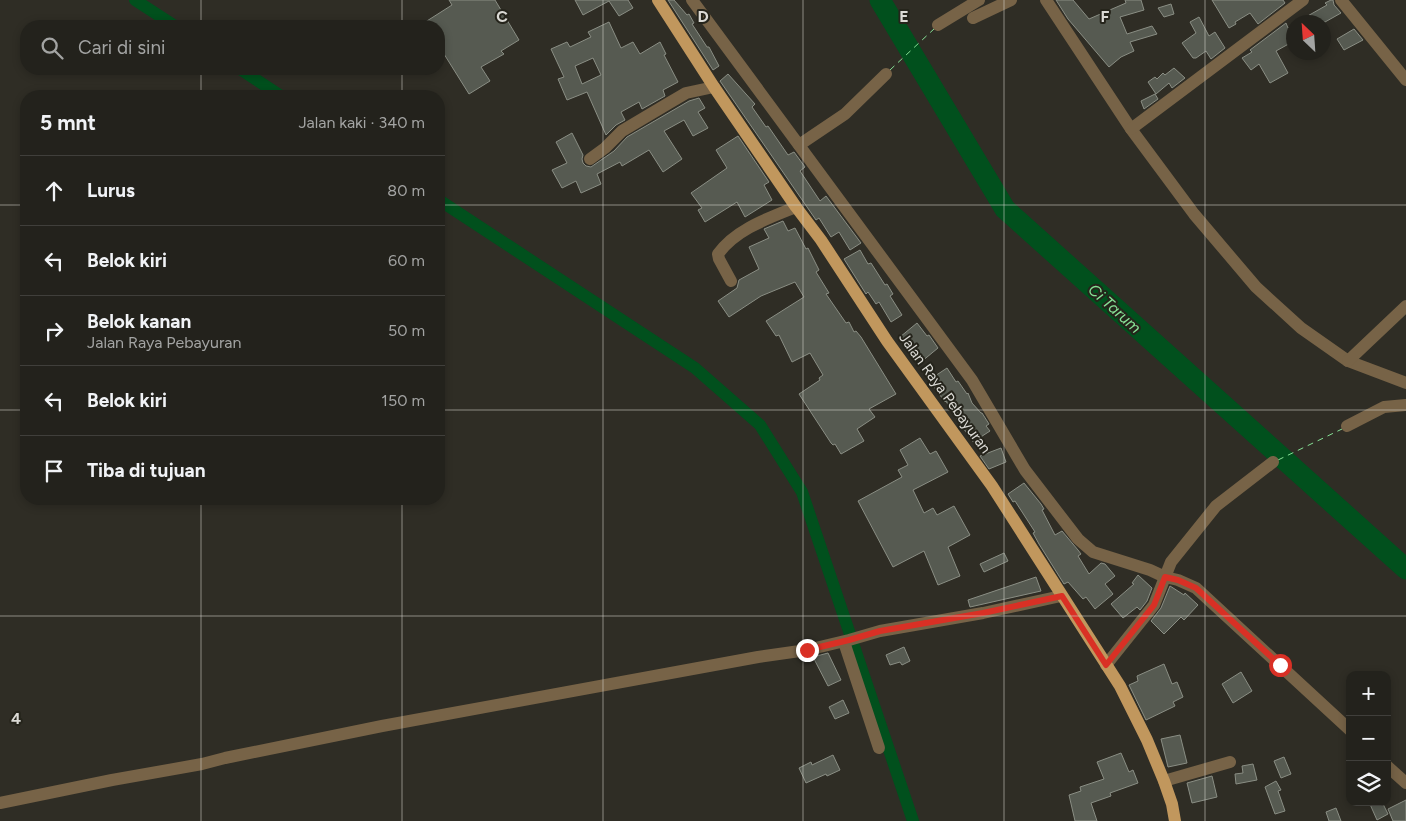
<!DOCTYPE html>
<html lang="id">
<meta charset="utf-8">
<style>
:root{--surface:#23221c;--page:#2f2f29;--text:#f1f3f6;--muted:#a3a4a3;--line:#403f3b}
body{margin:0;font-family:Figtree,sans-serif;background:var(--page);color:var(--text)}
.controls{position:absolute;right:15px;bottom:15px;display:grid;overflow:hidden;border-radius:10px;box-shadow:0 2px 8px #0003}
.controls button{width:45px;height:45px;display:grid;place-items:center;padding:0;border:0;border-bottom:1px solid var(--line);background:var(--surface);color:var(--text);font:25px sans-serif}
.compass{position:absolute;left:1286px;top:15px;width:45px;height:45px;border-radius:50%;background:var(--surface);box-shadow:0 2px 8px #0003;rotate:335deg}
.stop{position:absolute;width:15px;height:15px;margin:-11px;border:4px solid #d93025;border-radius:50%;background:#fff}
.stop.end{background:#d93025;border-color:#fff;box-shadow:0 1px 5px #0008}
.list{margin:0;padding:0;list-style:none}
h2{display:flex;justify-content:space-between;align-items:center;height:65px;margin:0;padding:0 20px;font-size:21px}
h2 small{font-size:16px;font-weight:400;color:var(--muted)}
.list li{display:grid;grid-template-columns:32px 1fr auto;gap:15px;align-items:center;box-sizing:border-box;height:70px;padding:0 20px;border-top:1px solid var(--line)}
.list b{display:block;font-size:19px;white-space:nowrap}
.list p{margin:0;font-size:16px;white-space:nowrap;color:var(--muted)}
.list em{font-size:16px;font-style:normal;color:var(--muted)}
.icon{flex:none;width:28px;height:28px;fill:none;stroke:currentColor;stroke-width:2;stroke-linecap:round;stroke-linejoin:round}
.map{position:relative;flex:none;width:1406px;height:821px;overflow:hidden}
.search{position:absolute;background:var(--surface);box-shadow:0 2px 8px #0003;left:20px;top:20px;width:425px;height:55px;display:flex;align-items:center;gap:12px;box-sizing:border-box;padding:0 18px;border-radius:20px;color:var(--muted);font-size:19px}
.panel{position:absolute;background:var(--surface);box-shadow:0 2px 8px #0003;left:20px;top:90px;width:425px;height:415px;border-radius:20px}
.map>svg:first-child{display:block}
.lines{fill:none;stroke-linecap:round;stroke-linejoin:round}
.canal{stroke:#01501d;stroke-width:12}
.river{stroke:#01501d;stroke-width:21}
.ferry{stroke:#86e196;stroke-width:1;stroke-dasharray:6 5;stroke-linecap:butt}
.building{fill:#565a51;stroke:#8a8e84;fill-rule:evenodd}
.minor{stroke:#776347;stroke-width:12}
.major{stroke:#c1975d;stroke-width:12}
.route{stroke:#d93025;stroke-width:6}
.grid{fill:none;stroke:#dbdad5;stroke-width:1;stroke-opacity:0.55}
.labels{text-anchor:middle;stroke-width:4;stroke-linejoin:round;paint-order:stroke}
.street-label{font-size:15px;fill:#dbdad5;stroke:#25241b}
.water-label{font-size:16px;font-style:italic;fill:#86e196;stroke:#25241b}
.grid-label{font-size:16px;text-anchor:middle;font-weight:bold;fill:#dbdad5;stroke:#25241b;stroke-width:4;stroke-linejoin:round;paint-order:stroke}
</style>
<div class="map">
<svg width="1406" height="821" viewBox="0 0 1406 821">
<rect width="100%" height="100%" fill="#2f2d25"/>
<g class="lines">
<!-- canal -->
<g class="canal">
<path d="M135 0 175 26"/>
<path d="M240 69 281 96"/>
<path d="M439 200 695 368 760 425 802 492 913 821"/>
</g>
<!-- river -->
<path class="river" d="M880 0 1005 209 1406 569"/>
<!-- ferry -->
<g class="ferry">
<path d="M890 70 935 28"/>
<path d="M1278 460 1342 429"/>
</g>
</g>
<!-- building -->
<g class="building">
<path d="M449 0H495L519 40 501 51 504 54 481 67 490 81 469 94 439 46V26H419L452 5Z"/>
<path d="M575 0H628L633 8 619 16 609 1 583 15Z"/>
<path d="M668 0H674L687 15 689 14 694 23 692 24 707 47H709L719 66 713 70Z"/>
<path d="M1056 0H1073L1089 19 1126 3 1125 0H1141L1144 10 1120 17 1127 34 1152 26 1157 34 1130 42 1134 51 1121 57 1109 67 1068 19Z"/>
<path d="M1212 0H1283L1285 3 1258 24 1250 13 1235 22 1236 24 1229 28Z"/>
<path d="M1331 0H1333L1334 5 1341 13 1325 22H1297L1327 5 1325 3Z"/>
<path d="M1171 4 1174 14 1164 17 1158 8Z"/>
<path d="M1199 17 1209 36 1215 32 1225 48 1211 59 1206 51 1196 58H1193L1182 43 1196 33 1190 22Z"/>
<path d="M609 22 621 48 633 42 640 54 660 42 666 54 664 55 678 82 663 90 665 96 642 109 639 102 621 112 625 120 616 125 606 135 587 92 567 100 558 79 564 77 551 49 567 42 570 47 591 37 588 32ZM593 58 601 75 582 84 575 66Z"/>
<path d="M1286 23 1288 28 1294 24V41L1276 51 1288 73 1270 83 1259 64 1251 70 1242 58 1252 52 1250 50Z"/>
<path d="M1354 29 1363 40 1344 50 1337 39Z"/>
<path d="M1174 68 1185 78 1172 88 1169 83 1156 94 1148 82 1155 77 1157 79 1163 73 1165 75Z"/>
<path d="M728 74 755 104 752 107 766 127 768 126 788 155 794 152 805 167 800 171 820 201 826 196 861 243 850 250 839 232 831 237 819 218 816 220 720 81Z"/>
<path d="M1155 94 1158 99 1144 109 1141 101Z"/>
<path d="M699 98 705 108 698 112 708 128 693 136 684 120 664 131 682 159 663 172 649 150 622 166 620 162 597 174 601 184 581 193 576 181 562 188 552 170 567 163 556 142 572 133 583 155 582 159 583 163 586 166 591 167 614 151 627 137 689 101Z"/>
<path d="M738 136 769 182 764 185 772 200 745 217 737 202 705 222 698 210 702 208 691 193 727 168 716 150Z"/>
<path d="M783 221 788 231 795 228 806 249 808 248 819 270 816 272 829 293 826 294 846 323 849 322 854 332 856 331 861 337 896 394 869 409 875 417 857 429 864 441 841 454 835 444 833 445 831 443 799 394 820 380 819 378 823 375 810 353 792 362 779 335 776 336 766 321 804 297 795 282 761 296 729 317 718 301 737 288 739 280 759 269 749 247 769 238 764 229Z"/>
<path d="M860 250 868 264 871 263 885 285 887 284 893 294 890 296 902 315 891 322 879 302 876 304 868 292 866 294 844 259Z"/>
<path d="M917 323 927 336 929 335 938 348 921 362 900 337Z"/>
<path d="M947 368 956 382 958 381 967 394 968 393 972 403 981 413H982L989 424 986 426 990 431 973 442 952 412 946 401 945 402 929 380Z"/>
<path d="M920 438 930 454 936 451 948 472 913 490 924 513 933 508 937 515 954 506 970 535 948 547 960 576 938 585 924 551 893 567 858 501 902 477 898 470 908 465 900 450Z"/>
<path d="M1001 448 1006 462 989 469 980 456Z"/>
<path d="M1024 483 1041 504 1044 509 1042 510 1055 535 1062 531 1078 550 1081 554 1078 556 1089 574 1101 563 1105 564 1115 576 1105 584 1113 594 1095 609 1086 597 1083 599 1068 582 1064 584 1039 544 1033 533 1035 532 1015 501 1013 502 1008 494Z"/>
<path d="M1004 553 1008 561 984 572 980 564Z"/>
<path d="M1138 575 1152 588 1147 601 1140 610 1137 607 1123 618 1111 604 1134 584 1132 583Z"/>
<path d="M1036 577 1041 591 970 607 968 600Z"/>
<path d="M1170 586 1184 595 1185 593 1198 605 1184 620 1181 617 1164 634 1151 621 1161 608Z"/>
<path d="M904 647 910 661 902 665 900 662 890 665 886 655Z"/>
<path d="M828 653 841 680 828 686 813 657Z"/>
<path d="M1164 664 1172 684 1177 682 1183 697 1173 702 1175 706 1146 720 1129 685 1138 681 1137 676Z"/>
<path d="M1241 672 1252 691 1233 703 1222 684Z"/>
<path d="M843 700 849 713 835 719 829 707Z"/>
<path d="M1180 735 1187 763 1168 767 1161 739Z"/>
<path d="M1121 753 1129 772 1133 770 1138 783 1110 793 1111 796 1091 803 1097 821H1075L1069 795 1081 791 1080 787 1104 779 1097 762Z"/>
<path d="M833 755 840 770 827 776 826 774 806 783 799 768 811 762 812 765Z"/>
<path d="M1284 757 1291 774 1281 778 1274 761Z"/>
<path d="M1253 764 1257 780 1236 784 1235 774 1243 773 1242 766Z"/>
<path d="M1212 776 1217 797 1192 803 1187 783Z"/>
<path d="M1276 781 1281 790 1278 791 1285 811 1275 814 1265 787Z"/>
<path d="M1406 800V821H1393L1388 809Z"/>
<path d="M1369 802H1382L1388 814 1377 820Z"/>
<path d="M1336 808 1341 821H1329L1326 812Z"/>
</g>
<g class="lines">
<!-- minor -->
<g class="minor">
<path d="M692 0 972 380 1025 470 1078 539 1093 552 1150 570 1165 577 1178 580 1196 588 1350 730"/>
<path d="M1046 0 1131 129 1194 214 1256 287 1301 328 1348 361 1406 383"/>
<path d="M1341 0 1406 80"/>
<path d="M973 18 1011 0"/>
<path d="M938 25 979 0"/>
<path d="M1131 129 1303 0"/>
<path d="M799 145 845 114 886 74"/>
<path d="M590 159 605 148 622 131 669 103 686 93 714 87"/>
<path d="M731 281 719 259 718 254C736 229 769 218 796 207"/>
<path d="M1348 361 1406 306"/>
<path d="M1347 426 1384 407 1406 405"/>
<path d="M844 642 879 748"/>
<path d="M1106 665 1154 605 1171 562 1216 506 1273 462"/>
<path d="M1387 766 1406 783"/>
<path d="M1164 781 1230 762"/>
<path d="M0 803 112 780 202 764 225 758 382 726 758 657 807 650 849 640 880 631 983 613 1061 596"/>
</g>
<!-- major -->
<path class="major" d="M658 0 714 87 796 207 821 240 887 341 992 486 1120 686 1147 740 1164 781 1172 804 1175 821"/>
</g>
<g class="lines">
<!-- route -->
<path class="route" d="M807 650 849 640 880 631 983 613 1062 596 1106 665 1154 605 1165 577 1178 580 1196 588 1280 665"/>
</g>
<!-- grid -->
<path class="grid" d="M201 0V26M402 0V26M603 0V821M803 0V821M1004 0V821M1205 0V821M201 69V96M402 69V96M0 205H26M439 205H1406M0 410H26M439 410H1406M201 499V821M402 499V821M0 616H1406"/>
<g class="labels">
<!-- street labels -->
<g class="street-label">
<text transform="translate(945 393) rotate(54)" y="5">Jalan Raya Pebayuran</text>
</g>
<!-- water labels -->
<g class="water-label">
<text transform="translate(1115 308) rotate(42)" y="6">Ci Tarum</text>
</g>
</g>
<g class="grid-label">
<text x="502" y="22">C</text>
<text x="703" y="22">D</text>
<text x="904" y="22">E</text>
<text x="1105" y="22">F</text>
<text x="16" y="724">4</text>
</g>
</svg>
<div class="controls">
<button>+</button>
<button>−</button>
<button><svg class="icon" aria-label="layers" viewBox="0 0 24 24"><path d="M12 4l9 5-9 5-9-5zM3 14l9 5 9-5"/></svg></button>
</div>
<svg class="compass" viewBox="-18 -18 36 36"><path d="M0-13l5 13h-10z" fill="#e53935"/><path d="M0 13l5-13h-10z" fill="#a3a4a3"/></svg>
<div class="stop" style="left:1280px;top:665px"></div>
<div class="stop end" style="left:807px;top:650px"></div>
<div class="search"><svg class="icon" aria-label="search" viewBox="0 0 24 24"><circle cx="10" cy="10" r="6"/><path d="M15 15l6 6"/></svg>Cari di sini</div>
<section class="panel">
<h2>5 mnt<small>Jalan kaki · 340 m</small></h2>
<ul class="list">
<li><svg class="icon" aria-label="ahead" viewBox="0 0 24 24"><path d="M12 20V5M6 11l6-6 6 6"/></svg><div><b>Lurus</b></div><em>80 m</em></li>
<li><svg class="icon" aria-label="left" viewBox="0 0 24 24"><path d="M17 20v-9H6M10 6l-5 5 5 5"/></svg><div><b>Belok kiri</b></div><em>60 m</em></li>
<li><svg class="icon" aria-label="right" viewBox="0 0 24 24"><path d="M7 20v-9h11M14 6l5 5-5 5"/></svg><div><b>Belok kanan</b><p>Jalan Raya Pebayuran</p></div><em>50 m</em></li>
<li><svg class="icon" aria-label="left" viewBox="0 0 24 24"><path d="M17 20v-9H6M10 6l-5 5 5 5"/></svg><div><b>Belok kiri</b></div><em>150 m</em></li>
<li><svg class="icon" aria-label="arrive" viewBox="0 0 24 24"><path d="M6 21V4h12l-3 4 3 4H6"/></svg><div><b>Tiba di tujuan</b></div></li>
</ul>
</section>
</div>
